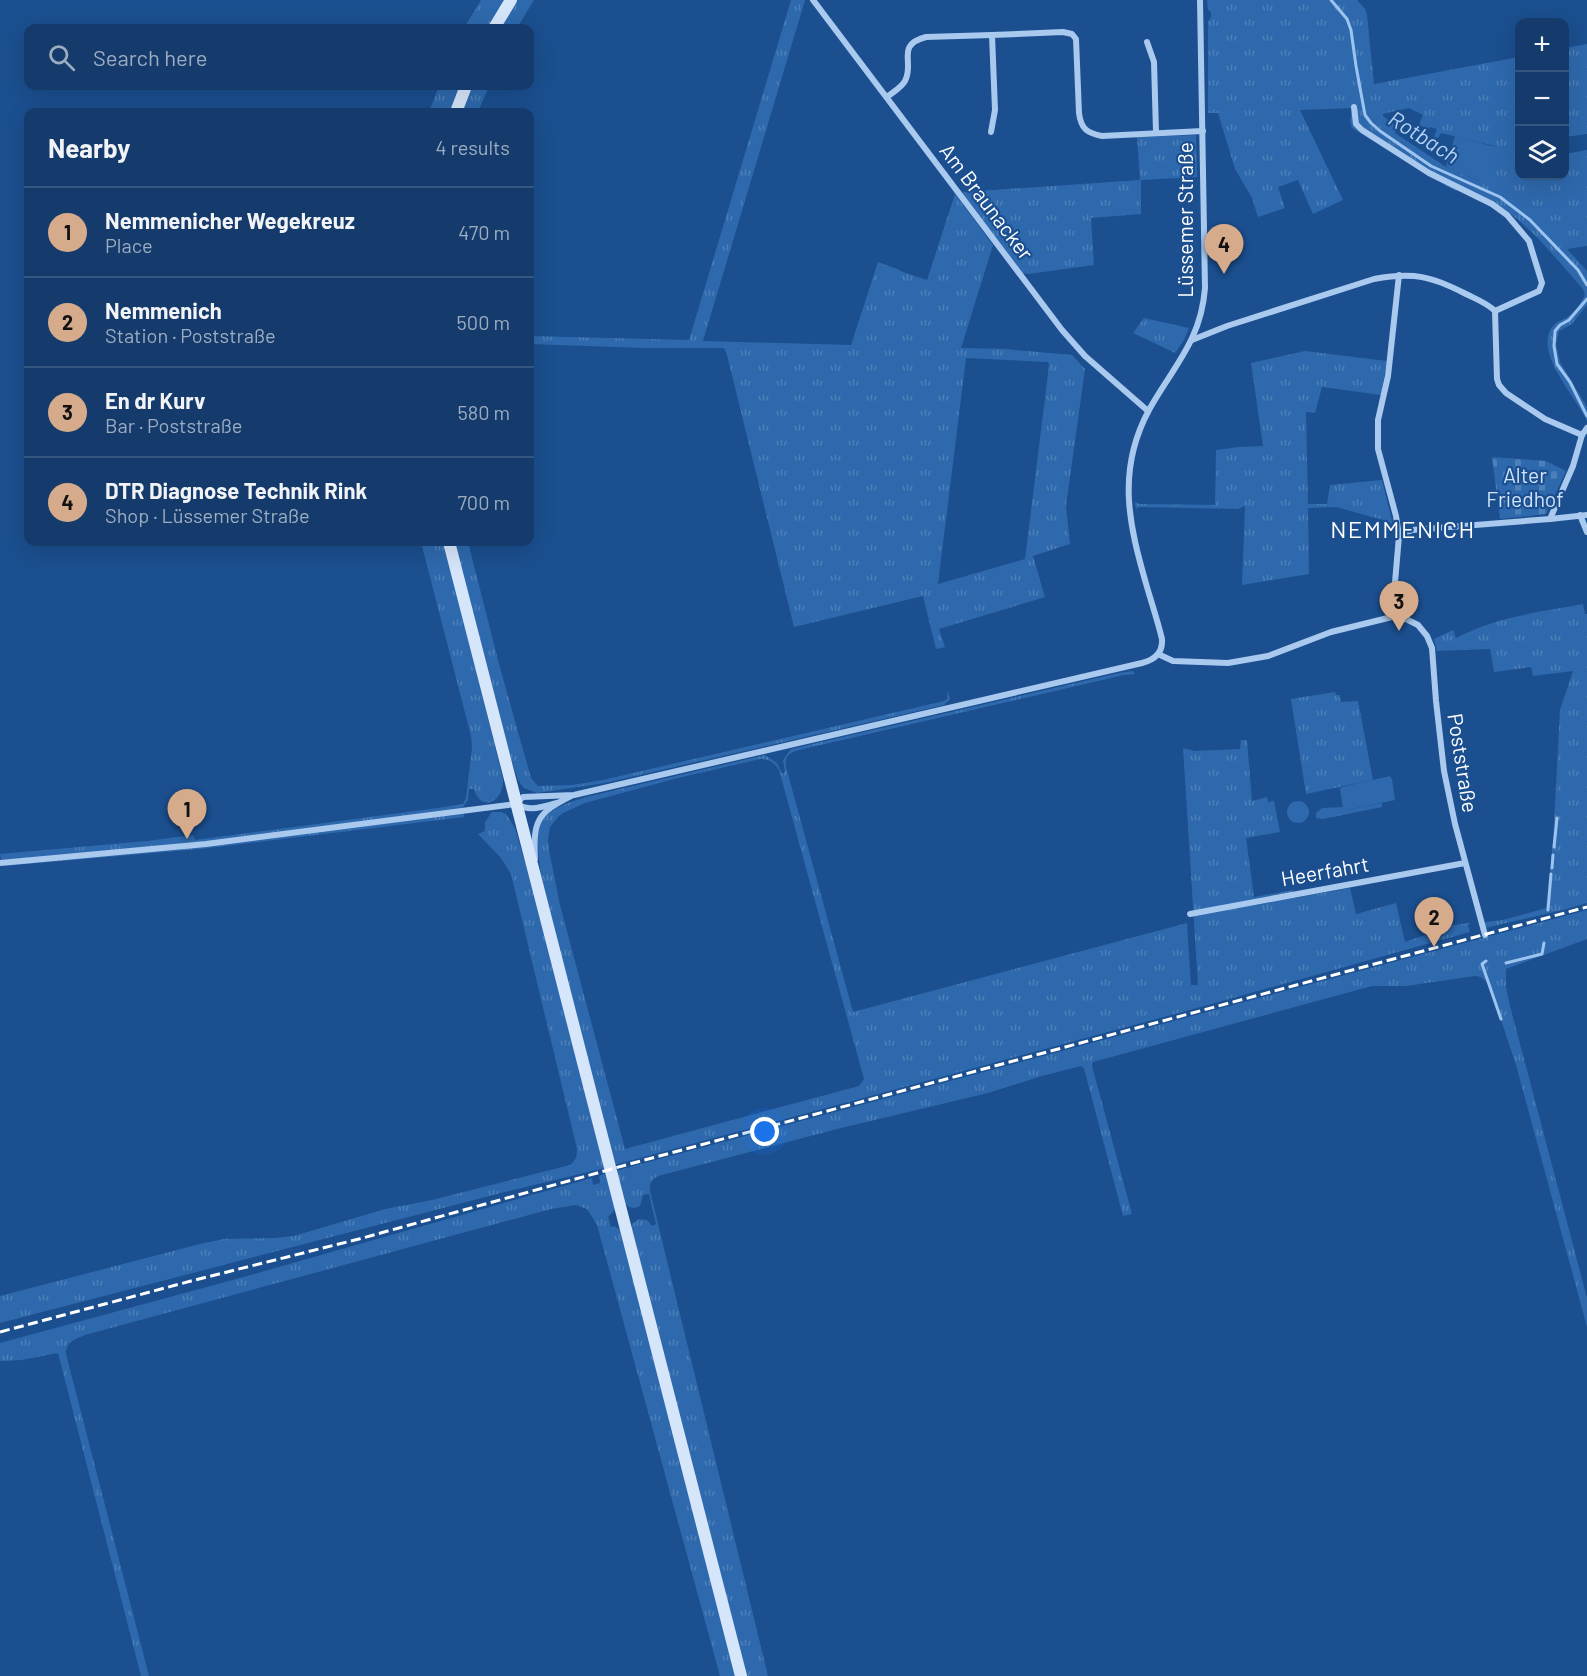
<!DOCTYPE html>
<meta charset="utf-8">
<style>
:root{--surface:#143b6b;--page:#1d4271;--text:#f1f3f6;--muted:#9dadc1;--line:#33557e;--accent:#d6ab8b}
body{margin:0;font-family:Barlow,sans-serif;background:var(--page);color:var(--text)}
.controls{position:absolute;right:18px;top:18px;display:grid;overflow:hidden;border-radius:12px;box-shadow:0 6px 24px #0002}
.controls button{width:54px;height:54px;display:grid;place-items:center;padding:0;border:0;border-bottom:2px solid var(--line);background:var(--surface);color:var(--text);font:30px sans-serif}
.you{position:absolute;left:765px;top:1132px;width:21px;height:21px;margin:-15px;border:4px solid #fff;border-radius:50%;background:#1a73e8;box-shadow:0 0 0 9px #1a73e833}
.badge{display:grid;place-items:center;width:39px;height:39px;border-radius:50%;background:var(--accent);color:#111;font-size:20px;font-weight:700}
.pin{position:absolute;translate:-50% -50px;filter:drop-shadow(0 2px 3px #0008)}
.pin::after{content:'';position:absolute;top:32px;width:21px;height:18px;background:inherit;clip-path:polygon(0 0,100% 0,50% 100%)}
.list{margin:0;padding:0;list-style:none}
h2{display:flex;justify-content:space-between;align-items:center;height:78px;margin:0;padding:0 24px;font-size:26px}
h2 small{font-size:20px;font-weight:400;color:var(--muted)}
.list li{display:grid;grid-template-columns:39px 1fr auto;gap:18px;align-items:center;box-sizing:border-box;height:90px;padding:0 24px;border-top:2px solid var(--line)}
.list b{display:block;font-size:22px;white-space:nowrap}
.list p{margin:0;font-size:20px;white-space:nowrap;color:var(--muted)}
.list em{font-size:20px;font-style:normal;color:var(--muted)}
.icon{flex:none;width:33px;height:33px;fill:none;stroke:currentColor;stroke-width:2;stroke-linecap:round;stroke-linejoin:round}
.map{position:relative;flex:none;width:1587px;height:1676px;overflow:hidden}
.search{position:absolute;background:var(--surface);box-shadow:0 6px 24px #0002;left:24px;top:24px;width:510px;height:66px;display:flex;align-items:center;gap:15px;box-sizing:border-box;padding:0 21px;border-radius:12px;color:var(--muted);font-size:22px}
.panel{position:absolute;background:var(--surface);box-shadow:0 6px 24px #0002;left:24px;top:108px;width:510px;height:438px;border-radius:12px}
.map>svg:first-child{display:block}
.grass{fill:url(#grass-tufts);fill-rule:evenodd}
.cemetery{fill:url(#cemetery-stones)}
.garden{fill:#2e69ad}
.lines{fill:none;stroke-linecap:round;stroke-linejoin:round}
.stream{stroke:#9cc4f0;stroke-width:3}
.street{stroke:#a9c9ee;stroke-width:6}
.secondary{stroke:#d6e6fa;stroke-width:12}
.rail{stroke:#fff;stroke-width:3;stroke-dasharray:10 4.5;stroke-linecap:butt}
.labels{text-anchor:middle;stroke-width:4.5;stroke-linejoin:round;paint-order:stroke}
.street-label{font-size:21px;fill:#fff;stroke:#1b4f8f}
.park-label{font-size:21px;fill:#cfe3fa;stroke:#1b4f8f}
.water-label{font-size:22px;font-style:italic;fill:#b5d3f5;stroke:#1b4f8f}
.quarter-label{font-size:24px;letter-spacing:1.5px;fill:#fff;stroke:#1b4f8f}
</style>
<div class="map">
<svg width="1587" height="1676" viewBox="0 0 1587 1676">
<defs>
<pattern id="grass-tufts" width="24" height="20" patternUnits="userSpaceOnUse" patternTransform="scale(1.5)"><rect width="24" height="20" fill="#2e69ad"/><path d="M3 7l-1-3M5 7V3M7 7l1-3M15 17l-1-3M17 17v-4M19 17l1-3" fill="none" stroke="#4d80b9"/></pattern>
<pattern id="cemetery-stones" width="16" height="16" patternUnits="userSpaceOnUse" patternTransform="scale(1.5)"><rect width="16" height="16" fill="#2e69ad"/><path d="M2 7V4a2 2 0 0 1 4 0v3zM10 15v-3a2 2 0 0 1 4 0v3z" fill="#4d80b9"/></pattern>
</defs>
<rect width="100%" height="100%" fill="#1b4f8f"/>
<!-- grass -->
<g class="grass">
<path d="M481 0H506L489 28H464Z"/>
<path d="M517 0H534L517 28H499Z"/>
<path d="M791 0H805L703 341 851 345 878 262 900 270V271L927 280 955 194 993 245 961 348 1005 349 1072 355 1085 369 1066 506 1070 544 1033 556 1045 597 939 629 945 647 936 649 923 596 794 627 727 355 724 348H647L530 344V336L689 340ZM966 358 1048 362 1049 364 1046 390 1025 559 938 584Z"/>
<path d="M1207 0H1357L1365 9 1367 15 1374 84 1519 57 1520 176H1564L1565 154 1587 150V246L1567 249 1587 271V305L1572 324 1559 331 1556 344 1560 362 1587 407V421C1577 398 1532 351 1553 326 1556 322 1560 321 1564 319 1574 314 1580 304 1585 295L1583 289C1557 260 1531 226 1497 204 1486 197 1472 192 1460 186L1456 191 1430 177 1352 128 1350 121 1352 108 1300 110 1343 200 1313 214 1298 180 1278 187 1285 208 1258 217 1252 198 1235 169 1218 113H1208V22L1211 17V12L1208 10ZM1409 108 1423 115 1419 125 1429 129 1430 127 1437 129 1434 137 1438 138 1441 133 1495 146 1479 181 1446 167 1395 133 1398 128 1383 116V114Z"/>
<path d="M1587 44V134L1565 137V48Z"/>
<path d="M439 86H461L451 112H429Z"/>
<path d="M471 86H489L478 112H460Z"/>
<path d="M1196 135 1197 177 1141 180V214L1091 218 1094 265 1028 274 1022 273 963 195V192L1140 180 1137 137Z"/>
<path d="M1144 318 1189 328 1184 340 1175 353 1133 333Z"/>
<path d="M1305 351 1387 361 1381 395 1322 387 1315 413 1306 412 1308 504H1327L1330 485 1382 480 1393 525 1387 521 1336 507 1308 508 1309 574 1242 585 1245 506 1238 509 1139 507 1136 509 1135 502 1139 504 1215 505 1216 450 1238 447 1263 446 1251 363Z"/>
<path d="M421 542H444L503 779C504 802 481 813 474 789H469L468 800 463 807 464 817 200 849 3 866 0 854 147 841 193 835 195 840 438 808 463 804 466 798 472 748 471 736Z"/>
<path d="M453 542H468L499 664 531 778 538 786 572 785 603 780 944 701 948 699 947 692H948L950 699 944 705 605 783 537 793 524 788 518 780 501 727Z"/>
<path d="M1583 604 1585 614H1587V903L1563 910 1485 928V922L1503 920 1546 908 1553 842 1560 710 1573 671 1533 676 1531 667 1494 672 1490 649 1437 651 1434 639 1453 630 1456 638C1495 617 1540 612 1583 604Z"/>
<path d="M1133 671 1135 674 1124 675 799 750C789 753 785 756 786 767L853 1012 1187 923 1191 985H1198L1183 748 1195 751 1240 749 1241 740H1247L1252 801 1267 797 1268 802 1274 801 1280 832 1246 838 1254 897 1293 890 1295 898 1350 888 1356 914 1396 903 1405 942 1454 925 1470 923 1468 925 1470 932 1197 1008 614 1165 541 877C536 825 530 814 586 797L765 755 777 763 782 774 785 772 783 760 791 749 1119 673ZM760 759C769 759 774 762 779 770L864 1079 859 1086 625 1149 560 905 549 850 548 839 550 827 558 817 563 813 585 803 678 778Z"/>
<path d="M1335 692 1336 695H1339L1341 702 1358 701 1373 780 1306 794 1291 699Z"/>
<path d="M1382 803V807L1323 819 1316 818V813L1322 808 1343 807 1346 810Z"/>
<path d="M492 812H501L506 814 515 828 530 880 605 1168 501 1193 0 1323V1296L200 1244 224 1239 275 1238 294 1236 385 1209 432 1200 570 1165C576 1160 577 1157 577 1149L511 874 501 858 478 834 485 831V822Z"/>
<path d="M1587 910V939L1506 969V987L1510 1006 1587 1298V1327L1516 1065 1489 984 1481 977 1475 976 1406 986H1372L1093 1062 1092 1066 1132 1214 1123 1216 1085 1072 1084 1068 1081 1066 1042 1076 988 1093 841 1128 662 1175C653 1177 649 1182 650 1191L768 1676H746L631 1229 632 1224 639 1219 647 1220 652 1226 656 1224 649 1194 643 1195 640 1206C634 1209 630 1208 625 1204L615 1171Z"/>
<path d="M606 1173 615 1207 614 1211 608 1217 611 1227 614 1226 619 1229 623 1236 736 1676H720L597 1225 587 1209 576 1205 551 1209 85 1335C75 1339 66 1342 66 1354L149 1676H141L58 1353 21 1360 0 1361V1343L240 1278 592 1178 593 1185 600 1183 599 1176Z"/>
</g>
<!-- cemetery -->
<path class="cemetery" d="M1492 457 1546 461 1566 471 1546 514 1500 519Z"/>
<!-- garden -->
<g class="garden">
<path d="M1455 136 1496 147 1480 181 1446 167Z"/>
<path d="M1390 776 1392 779 1395 800 1346 810 1343 809 1340 789 1342 787Z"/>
<circle cx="1298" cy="812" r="11"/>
</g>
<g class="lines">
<!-- stream -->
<g class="stream">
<path d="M1331 0 1347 19 1351 30 1356 66 1365 115 1371 123 1380 131 1431 166 1500 197 1530 220 1578 270 1587 285"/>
<path d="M1587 299 1569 320 1560 325 1555 331 1554 346 1557 364 1570 382 1587 416"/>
<path d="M1554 847 1557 818"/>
<path d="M1552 868 1553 855"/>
<path d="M1548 910 1551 874"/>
<path d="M1486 961 1482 964 1501 1019"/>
<path d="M1506 963 1542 954 1544 943"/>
</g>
<!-- street -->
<g class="street">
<path d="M813 0 1062 330 1085 356 1148 411"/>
<path d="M1147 42 1154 62 1156 132"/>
<path d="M887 97C893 92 901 88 905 81 915 63 895 45 926 37L992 35"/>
<path d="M1354 107 1356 124 1362 130 1429 173 1492 204 1507 215 1529 241 1542 283 1539 291 1495 311"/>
<path d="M991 132 995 110 992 35 1063 32 1072 34 1076 39 1079 113C1081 129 1087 133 1102 136L1203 131"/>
<path d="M1399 275 1388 376 1378 420V449L1396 516 1399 536"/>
<path d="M1495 311 1497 379 1499 385 1506 393 1545 419 1582 435"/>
<path d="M1192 340 1227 326 1374 279C1414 272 1431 276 1466 294 1476 299 1487 303 1495 311"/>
<path d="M1580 515 1587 532"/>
<path d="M1550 519 1573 466 1582 435 1587 428"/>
<path d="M1392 617 1399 536 1412 530 1550 519 1587 515"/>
<path d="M1158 654 1173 661 1228 663 1268 656 1331 632 1392 617 1406 619 1418 625 1427 636 1432 648 1436 701 1444 771 1455 824 1485 935"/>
<path d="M516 804 523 797 574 795 1142 663C1154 660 1163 653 1162 639 1158 622 1152 604 1147 587 1129 525 1116 471 1149 410 1173 367 1201 341 1205 288L1200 0"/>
<path d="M535 859C533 821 537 813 571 796"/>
<path d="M0 863 206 844 516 804C531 812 541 807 557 803"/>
<path d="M1190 914 1465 863"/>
</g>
<!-- secondary -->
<g class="secondary">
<path d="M494 28 511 0"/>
<path d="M456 112 466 86"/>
<path d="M449 542 741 1676"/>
</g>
<!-- rail -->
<path class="rail" d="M0 1332 191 1281 359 1239 626 1165 1587 907"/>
</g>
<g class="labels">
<!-- street labels -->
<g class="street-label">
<text transform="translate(986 202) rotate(53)" y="7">Am Braunacker</text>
<text transform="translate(1186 220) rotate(-90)" y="7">Lüssemer Straße</text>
<text transform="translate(1462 763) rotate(81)" y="7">Poststraße</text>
<text transform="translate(1325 872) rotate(-10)" y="7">Heerfahrt</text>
</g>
<!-- park labels -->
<g class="park-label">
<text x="1525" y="483">Alter<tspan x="1525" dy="24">Friedhof</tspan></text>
</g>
<!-- water labels -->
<g class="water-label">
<text transform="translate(1424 137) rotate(32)" y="8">Rotbach</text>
</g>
<!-- quarter labels -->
<g class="quarter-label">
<text x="1403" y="538">NEMMENICH</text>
</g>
</g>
</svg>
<div class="controls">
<button>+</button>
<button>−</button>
<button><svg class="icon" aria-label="layers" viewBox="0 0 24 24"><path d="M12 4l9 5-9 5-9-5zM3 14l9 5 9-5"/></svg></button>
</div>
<div class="you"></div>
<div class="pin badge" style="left:187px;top:839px">1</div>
<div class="pin badge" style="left:1434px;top:947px">2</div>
<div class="pin badge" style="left:1399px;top:631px">3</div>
<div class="pin badge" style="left:1224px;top:274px">4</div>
<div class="search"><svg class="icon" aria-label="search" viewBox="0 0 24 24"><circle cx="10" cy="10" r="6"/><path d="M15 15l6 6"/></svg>Search here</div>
<section class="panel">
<h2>Nearby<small>4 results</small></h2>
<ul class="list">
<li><span class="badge">1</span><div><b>Nemmenicher Wegekreuz</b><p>Place</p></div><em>470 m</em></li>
<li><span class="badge">2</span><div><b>Nemmenich</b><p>Station · Poststraße</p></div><em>500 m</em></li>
<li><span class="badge">3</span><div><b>En dr Kurv</b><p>Bar · Poststraße</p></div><em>580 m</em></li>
<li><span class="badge">4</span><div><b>DTR Diagnose Technik Rink</b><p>Shop · Lüssemer Straße</p></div><em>700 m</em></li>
</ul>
</section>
</div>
